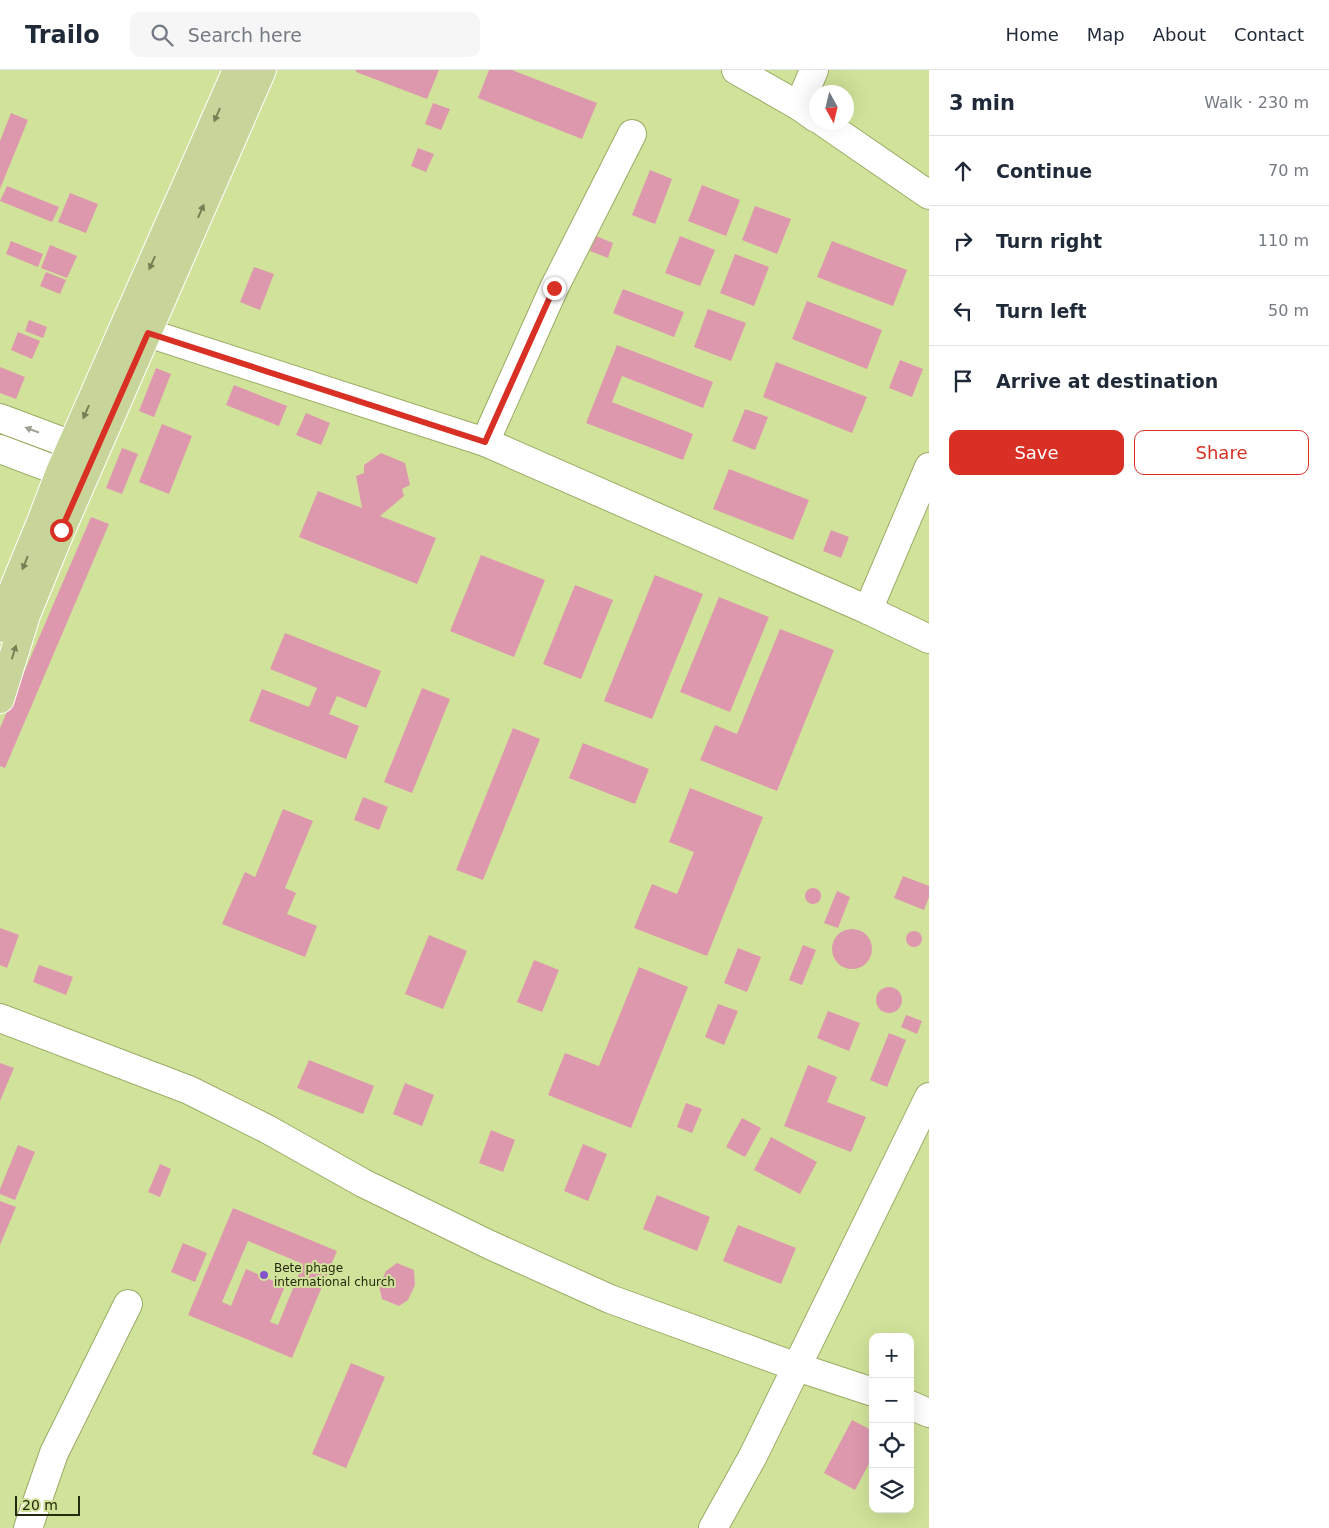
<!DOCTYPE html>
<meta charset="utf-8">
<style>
:root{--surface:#fff;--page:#f6f6f7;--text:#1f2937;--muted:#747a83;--line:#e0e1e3;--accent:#d93025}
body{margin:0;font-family:"DejaVu Sans",sans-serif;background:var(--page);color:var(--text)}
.controls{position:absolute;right:15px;bottom:15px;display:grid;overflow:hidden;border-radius:10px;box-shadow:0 5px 20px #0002}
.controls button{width:45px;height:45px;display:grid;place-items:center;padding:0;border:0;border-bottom:1px solid var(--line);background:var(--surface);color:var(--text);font:25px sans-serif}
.compass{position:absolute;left:809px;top:15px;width:45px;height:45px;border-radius:50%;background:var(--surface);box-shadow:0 5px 20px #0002;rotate:172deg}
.scale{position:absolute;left:15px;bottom:12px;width:65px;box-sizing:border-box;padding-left:5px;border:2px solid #242a0d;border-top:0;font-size:14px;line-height:18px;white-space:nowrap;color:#242a0d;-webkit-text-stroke:4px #d1e39a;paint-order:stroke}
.stop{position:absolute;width:15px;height:15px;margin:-11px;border:4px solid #d93025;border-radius:50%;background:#fff}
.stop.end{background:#d93025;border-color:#fff;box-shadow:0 1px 5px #0008}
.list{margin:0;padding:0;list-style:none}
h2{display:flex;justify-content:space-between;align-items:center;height:65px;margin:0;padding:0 20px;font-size:21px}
h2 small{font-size:16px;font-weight:400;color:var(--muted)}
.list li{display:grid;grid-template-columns:32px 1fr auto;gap:15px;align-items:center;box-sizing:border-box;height:70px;padding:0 20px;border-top:1px solid var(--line)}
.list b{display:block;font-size:19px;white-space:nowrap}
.list em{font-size:16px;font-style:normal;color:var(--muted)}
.actions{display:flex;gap:10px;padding:15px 20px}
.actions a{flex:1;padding:11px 0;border:1px solid var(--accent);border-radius:10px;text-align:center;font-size:18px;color:var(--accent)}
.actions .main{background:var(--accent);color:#fff}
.icon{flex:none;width:28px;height:28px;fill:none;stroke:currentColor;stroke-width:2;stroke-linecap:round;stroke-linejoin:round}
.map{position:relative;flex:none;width:929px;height:1458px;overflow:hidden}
header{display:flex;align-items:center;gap:30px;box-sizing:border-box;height:70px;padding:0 25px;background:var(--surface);border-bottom:1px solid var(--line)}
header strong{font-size:24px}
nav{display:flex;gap:28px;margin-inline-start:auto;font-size:18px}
.search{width:350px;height:45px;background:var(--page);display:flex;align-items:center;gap:12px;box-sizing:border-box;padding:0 18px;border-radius:10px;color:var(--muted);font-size:19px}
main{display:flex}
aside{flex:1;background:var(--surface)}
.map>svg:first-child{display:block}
.building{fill:#de98ad;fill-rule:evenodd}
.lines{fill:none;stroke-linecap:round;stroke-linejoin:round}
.minor-casing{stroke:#9bab65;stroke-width:30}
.major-casing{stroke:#fff;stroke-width:30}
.minor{stroke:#fff;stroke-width:28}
.major{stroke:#c8d59a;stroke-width:28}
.oneway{fill:#768054}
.oneway2{fill:#9c9f92}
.route{stroke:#d93025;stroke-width:6}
.poi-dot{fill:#8351ca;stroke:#d1e39a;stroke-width:2}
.labels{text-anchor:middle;stroke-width:4;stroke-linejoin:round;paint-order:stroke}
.poi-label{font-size:12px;fill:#242a0d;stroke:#d1e39a;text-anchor:start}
</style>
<header>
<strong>Trailo</strong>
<div class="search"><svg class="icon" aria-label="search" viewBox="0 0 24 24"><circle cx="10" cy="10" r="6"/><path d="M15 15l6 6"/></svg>Search here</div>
<nav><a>Home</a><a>Map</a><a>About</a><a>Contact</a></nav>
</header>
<main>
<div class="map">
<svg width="929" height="1458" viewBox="0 0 929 1458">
<rect width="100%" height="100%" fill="#d1e39a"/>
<!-- building -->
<g class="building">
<path d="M356 0H439L427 29 356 2Z"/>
<path d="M489 0H512L597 33 582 69 478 28Z"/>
<path d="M433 33 450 39 441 60 425 54Z"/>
<path d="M11 43 28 50 0 119V71Z"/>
<path d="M418 78 434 84 426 102 411 96Z"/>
<path d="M650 100 672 109 655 154 632 145Z"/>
<path d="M702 115 740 130 726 166 688 151Z"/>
<path d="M7 116 59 137 52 152 0 131Z"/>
<path d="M70 123 98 134 86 163 58 152Z"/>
<path d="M755 136 791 149 777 184 742 170Z"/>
<path d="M596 166 613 173 608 188 590 181Z"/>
<path d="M680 166 715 180 700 216 665 203Z"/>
<path d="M11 171 43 184 38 197 6 184Z"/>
<path d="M832 171 907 200 893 236 817 207Z"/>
<path d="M50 175 77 186 67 208 41 198Z"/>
<path d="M735 184 769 197 754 236 720 223Z"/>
<path d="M254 197 274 204 260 240 240 232Z"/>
<path d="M46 202 66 210 60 224 40 216Z"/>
<path d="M623 219 684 242 674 267 613 243Z"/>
<path d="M807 231 882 260 867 299 792 269Z"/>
<path d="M708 239 746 253 731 291 694 277Z"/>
<path d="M29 250 47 257 43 268 25 261Z"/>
<path d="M18 262 40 271 32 289 11 280Z"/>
<path d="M617 275 713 312 703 338 622 306 612 332 693 364 683 390 586 353Z"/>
<path d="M900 290 923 299 912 327 889 318Z"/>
<path d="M776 292 867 327 852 363 763 327Z"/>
<path d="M0 297 25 307 16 329 0 323Z"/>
<path d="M156 298 171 304 154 347 139 341Z"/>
<path d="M234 315 287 336 279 356 226 335Z"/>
<path d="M745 339 768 347 755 380 732 371Z"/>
<path d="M306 343 330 353 321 375 296 365Z"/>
<path d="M162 354 192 366 169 424 139 412Z"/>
<path d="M122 378 138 384 122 424 106 418Z"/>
<path d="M381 383 405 393 410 415 402 419 404 426 380 446 436 468 417 514 299 467 318 421 362 438 356 406 364 403V395Z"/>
<path d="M729 399 809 430 793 470 713 439Z"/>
<path d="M91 447 109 454 5 698 0 696V658Z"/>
<path d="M831 460 849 467 841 488 823 481Z"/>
<path d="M481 485 545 510 514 587 450 561Z"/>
<path d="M655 505 703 524 652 649 604 631Z"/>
<path d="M575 515 613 530 581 609 543 594Z"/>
<path d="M719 527 769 547 730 642 680 622Z"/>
<path d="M780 559 834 580 777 721 700 690 715 655 737 664Z"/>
<path d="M285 563 381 601 366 638 337 626 329 644 359 656 346 689 249 651 262 619 309 637 317 618 270 599Z"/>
<path d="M422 618 450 629 412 723 384 712Z"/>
<path d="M513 658 540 669 483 810 456 800Z"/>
<path d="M583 673 649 699 635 734 569 708Z"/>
<path d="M690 718 763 747 707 886 634 858 652 814 677 824 694 782 669 772Z"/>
<path d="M363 727 388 737 379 760 354 750Z"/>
<path d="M283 739 313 751 285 818 296 823 287 844 317 856 305 887 222 854 245 802 255 807Z"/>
<path d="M903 806 929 816V827L924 840 894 828Z"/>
<circle cx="813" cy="826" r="8"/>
<path d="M837 821 850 827 838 858 824 853Z"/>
<path d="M0 858 19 865 7 898 0 895Z"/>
<circle cx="852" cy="879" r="20"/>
<circle cx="914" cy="869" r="8"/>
<path d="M429 865 467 881 443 939 405 924Z"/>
<path d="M803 875 816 880 802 915 789 910Z"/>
<path d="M738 878 761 887 747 922 724 913Z"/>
<path d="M534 890 559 900 542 942 517 932Z"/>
<path d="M39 895 73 907 66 925 33 912Z"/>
<path d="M639 897 688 917 631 1058 548 1025 565 983 599 996Z"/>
<circle cx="889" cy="930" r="13"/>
<path d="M718 934 738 941 724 975 705 967Z"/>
<path d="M828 941 860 953 849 981 817 968Z"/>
<path d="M906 945 922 951 917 964 901 957Z"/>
<path d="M889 963 906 970 887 1017 870 1010Z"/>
<path d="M309 990 374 1016 363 1044 297 1018Z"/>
<path d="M0 993 14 998 0 1031Z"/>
<path d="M808 995 837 1007 827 1032 866 1047 851 1082 784 1056Z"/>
<path d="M405 1013 434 1025 422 1056 393 1044Z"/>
<path d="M686 1033 702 1039 692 1063 677 1057Z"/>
<path d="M742 1048 761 1058 745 1087 726 1077Z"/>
<path d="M491 1060 515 1070 503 1102 479 1093Z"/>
<path d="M771 1067 817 1092 800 1124 754 1100Z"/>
<path d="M583 1074 607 1084 588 1131 564 1121Z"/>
<path d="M18 1075 35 1082 15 1130 0 1124V1119Z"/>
<path d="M160 1094 171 1099 160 1127 148 1122Z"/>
<path d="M657 1125 710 1147 697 1181 643 1159Z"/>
<path d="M0 1131 16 1137 0 1175Z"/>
<path d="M233 1138 337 1181 292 1288 188 1245ZM248 1171 303 1194 278 1255 270 1252 285 1216 246 1199 231 1236 222 1232Z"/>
<path d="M738 1155 796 1178 781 1214 723 1191Z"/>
<path d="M183 1173 207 1183 195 1212 171 1202Z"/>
<path d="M397 1193 414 1200 415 1215 408 1230 399 1236 382 1229 379 1216 386 1201Z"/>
<path d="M351 1293 385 1307 346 1398 312 1384Z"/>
<path d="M852 1350 873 1361V1386L855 1420 824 1403Z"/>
</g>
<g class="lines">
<!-- minor casing -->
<g class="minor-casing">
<g id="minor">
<path d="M736 0 799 36 816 48"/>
<path d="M799 36 814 0"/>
<path d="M823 52 929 125"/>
<path d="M148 263 485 372 868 540 929 569"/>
<path d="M0 348 72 375 93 385"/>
<path d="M485 372 554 218 632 64"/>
<path d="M0 379 82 410"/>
<path d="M868 540 929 397"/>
<path d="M0 948 189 1020 267 1059 363 1113 490 1175 610 1229 797 1297 873 1322"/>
<path d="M910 1335 929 1343"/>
<path d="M28 1458 54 1383 128 1234"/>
<path d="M713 1458 753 1386 929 1027"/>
</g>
</g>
<!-- major casing -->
<g class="major-casing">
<g id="major">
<path d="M0 558 6 537 41 452 60 402 237 0"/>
<path d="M0 629 26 545 61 460 262 0"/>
</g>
</g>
<!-- minor -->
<use href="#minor" class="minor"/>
<!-- major -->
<use href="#major" class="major"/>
</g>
<!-- one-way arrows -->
<defs><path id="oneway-solid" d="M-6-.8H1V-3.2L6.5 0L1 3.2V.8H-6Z" transform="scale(1.25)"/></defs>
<g class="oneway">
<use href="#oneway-solid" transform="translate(217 45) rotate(114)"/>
<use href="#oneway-solid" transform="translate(201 141) rotate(-66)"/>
<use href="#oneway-solid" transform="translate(152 193) rotate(114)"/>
<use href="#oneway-solid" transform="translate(86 342) rotate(114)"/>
<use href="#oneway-solid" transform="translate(25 493) rotate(112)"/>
<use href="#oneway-solid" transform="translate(14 582) rotate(-73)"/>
</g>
<use class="oneway2" href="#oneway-solid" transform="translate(32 360) rotate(-159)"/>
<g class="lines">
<!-- route -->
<path class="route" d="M61 460 148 263 485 372 554 218"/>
</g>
<!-- markers -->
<circle class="poi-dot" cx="264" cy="1205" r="5"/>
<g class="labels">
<!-- poi labels -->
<g class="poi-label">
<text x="274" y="1202">Bete phage<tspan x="274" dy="14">international church</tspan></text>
</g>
</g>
</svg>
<div class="controls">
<button>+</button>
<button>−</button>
<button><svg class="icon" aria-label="locate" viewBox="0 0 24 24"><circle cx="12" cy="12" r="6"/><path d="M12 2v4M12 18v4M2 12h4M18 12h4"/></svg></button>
<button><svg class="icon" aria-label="layers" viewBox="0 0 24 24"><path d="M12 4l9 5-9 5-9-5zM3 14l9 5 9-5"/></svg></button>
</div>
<svg class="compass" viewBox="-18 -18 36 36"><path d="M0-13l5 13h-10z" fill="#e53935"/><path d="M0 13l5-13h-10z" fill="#747a83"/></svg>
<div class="scale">20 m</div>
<div class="stop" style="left:61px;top:460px"></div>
<div class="stop end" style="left:554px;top:218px"></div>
</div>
<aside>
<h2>3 min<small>Walk · 230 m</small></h2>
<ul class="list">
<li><svg class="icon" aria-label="ahead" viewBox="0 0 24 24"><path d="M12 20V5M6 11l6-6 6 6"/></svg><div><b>Continue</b></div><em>70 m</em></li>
<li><svg class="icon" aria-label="right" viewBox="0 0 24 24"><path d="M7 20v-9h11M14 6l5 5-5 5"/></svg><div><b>Turn right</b></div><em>110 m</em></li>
<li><svg class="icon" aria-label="left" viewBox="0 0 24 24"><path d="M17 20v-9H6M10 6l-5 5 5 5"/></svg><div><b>Turn left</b></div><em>50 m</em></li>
<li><svg class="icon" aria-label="arrive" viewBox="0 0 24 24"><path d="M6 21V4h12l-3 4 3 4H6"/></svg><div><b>Arrive at destination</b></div></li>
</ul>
<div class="actions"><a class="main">Save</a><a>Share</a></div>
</aside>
</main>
